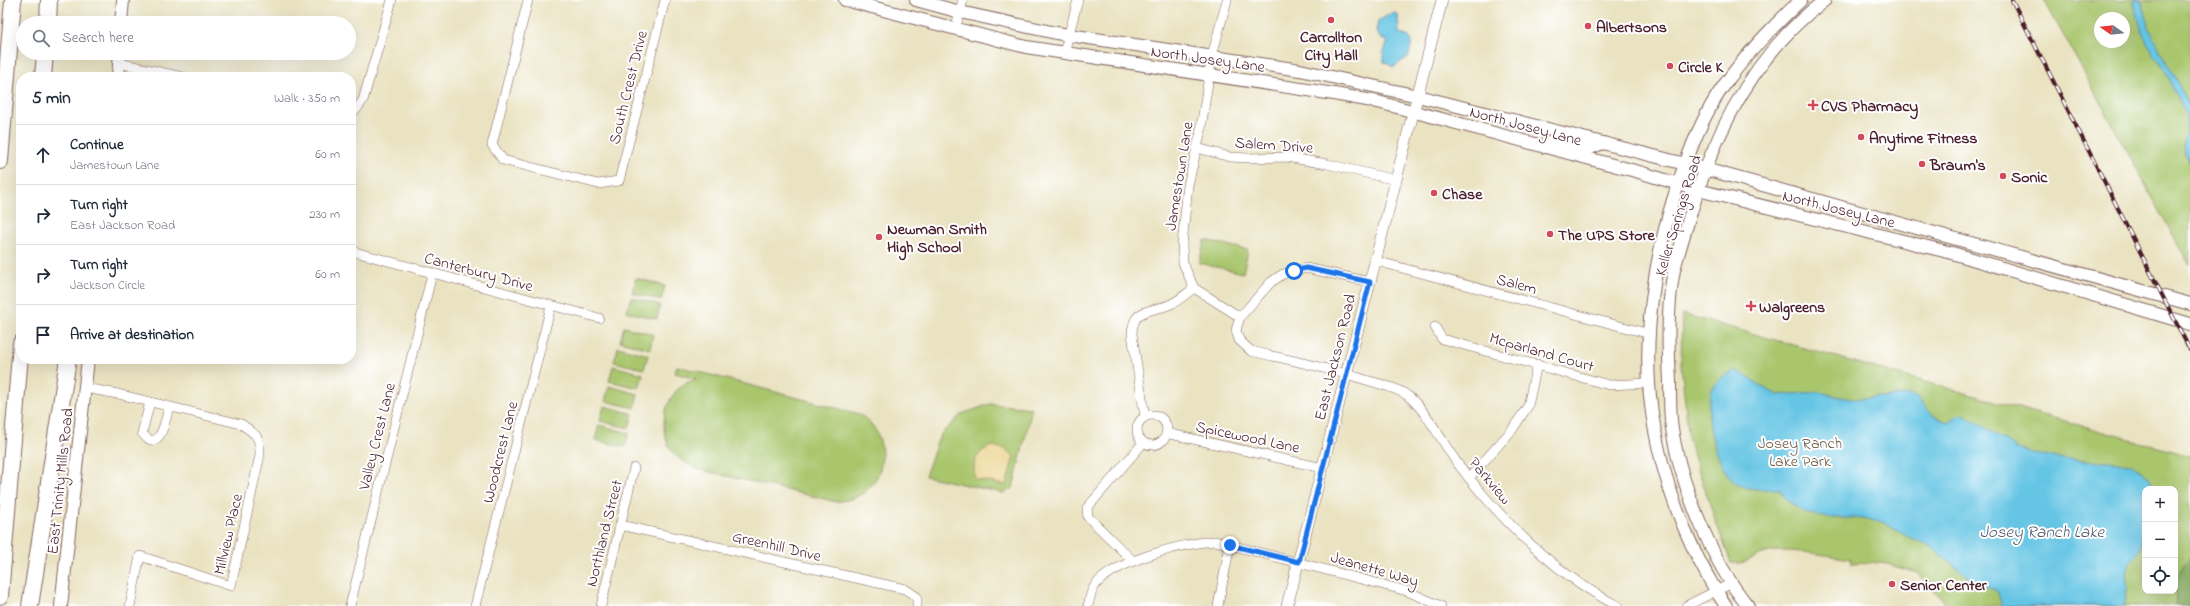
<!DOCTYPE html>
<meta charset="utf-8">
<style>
:root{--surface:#fff;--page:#f6f6f7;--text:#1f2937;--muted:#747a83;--line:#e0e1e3}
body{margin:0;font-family:"Indie Flower",sans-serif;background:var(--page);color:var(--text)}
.controls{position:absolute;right:12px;bottom:12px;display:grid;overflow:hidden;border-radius:8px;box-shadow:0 4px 16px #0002}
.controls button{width:36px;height:36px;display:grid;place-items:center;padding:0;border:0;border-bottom:1px solid var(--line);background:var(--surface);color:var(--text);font:20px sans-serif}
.compass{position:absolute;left:2094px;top:12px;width:36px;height:36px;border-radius:50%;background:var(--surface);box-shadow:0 4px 16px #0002;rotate:284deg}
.stop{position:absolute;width:12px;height:12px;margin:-9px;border:3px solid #1a73e8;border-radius:50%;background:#fff}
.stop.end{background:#1a73e8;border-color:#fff;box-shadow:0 1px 4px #0008}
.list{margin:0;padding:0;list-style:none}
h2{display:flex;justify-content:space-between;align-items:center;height:52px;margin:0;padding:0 16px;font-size:17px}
h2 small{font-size:13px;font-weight:400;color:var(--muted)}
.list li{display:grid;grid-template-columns:26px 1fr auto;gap:12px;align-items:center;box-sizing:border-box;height:60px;padding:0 16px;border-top:1px solid var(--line)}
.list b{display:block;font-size:15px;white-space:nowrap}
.list p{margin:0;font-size:13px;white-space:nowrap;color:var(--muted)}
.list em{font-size:13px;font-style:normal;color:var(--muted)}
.icon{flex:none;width:22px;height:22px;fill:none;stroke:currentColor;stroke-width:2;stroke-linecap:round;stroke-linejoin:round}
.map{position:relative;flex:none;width:2190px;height:606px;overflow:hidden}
.search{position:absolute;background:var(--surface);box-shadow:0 4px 16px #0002;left:16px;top:16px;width:340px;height:44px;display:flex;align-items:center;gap:10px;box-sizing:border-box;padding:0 14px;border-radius:22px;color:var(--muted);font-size:15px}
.panel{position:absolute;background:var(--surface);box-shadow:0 4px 16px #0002;left:16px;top:72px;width:340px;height:292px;border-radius:16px}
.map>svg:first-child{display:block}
.green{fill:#a9c66d;stroke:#7a724c;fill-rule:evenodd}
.forest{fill:#86ab60;stroke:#686546}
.sand{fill:#eeda9e;stroke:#9c7c64}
.water{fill:#65c5e4;stroke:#587288}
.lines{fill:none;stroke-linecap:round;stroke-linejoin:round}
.minor-casing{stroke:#826460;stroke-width:10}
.tertiary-casing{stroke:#826460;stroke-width:12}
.secondary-casing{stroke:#826460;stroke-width:14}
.motorway-casing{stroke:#826460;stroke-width:18}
.minor{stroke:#fff;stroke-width:9}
.tertiary{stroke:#fff;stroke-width:11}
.secondary{stroke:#fff;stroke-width:12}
.motorway{stroke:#fff;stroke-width:16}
.rail-casing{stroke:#4a1f2b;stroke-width:4}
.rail{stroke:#fff;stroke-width:2.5;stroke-dasharray:8;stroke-linecap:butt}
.route{stroke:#1a73e8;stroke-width:5}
.poi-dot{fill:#d1495b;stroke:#fff;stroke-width:1.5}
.labels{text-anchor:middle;stroke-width:4;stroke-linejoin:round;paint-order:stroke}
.poi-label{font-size:16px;font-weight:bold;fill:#4a1f2b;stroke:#fff;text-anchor:start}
.street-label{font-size:16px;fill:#4a1f2b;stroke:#fff}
.park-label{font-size:16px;fill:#6b5942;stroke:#fff}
.water-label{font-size:17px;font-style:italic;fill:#53596c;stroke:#fff}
</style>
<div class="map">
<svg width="2190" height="606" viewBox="0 0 2190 606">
<rect width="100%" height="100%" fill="#fff"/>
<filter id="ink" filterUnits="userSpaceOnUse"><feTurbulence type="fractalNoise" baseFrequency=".025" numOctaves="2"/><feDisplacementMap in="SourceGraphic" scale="8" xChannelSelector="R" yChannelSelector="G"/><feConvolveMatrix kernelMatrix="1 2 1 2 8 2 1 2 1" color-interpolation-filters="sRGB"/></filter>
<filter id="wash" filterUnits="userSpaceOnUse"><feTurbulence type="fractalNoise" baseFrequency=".012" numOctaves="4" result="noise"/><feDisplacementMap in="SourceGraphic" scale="16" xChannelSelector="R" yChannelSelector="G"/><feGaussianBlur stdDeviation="0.9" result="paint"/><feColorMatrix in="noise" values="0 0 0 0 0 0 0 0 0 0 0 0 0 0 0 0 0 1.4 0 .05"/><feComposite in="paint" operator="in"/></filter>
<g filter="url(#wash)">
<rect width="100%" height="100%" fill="#eae3c2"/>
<!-- green -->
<g class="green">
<path d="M2044 0H2190V266ZM2100 18H2124V42H2100Z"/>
<path d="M1205 240 1248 250 1243 273 1199 263Z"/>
<path d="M636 278 665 286 661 300 632 293Z"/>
<path d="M631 297 660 305 657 319 627 312Z"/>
<path d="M1682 314 2190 456V606H1949L1917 573 1887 564 1871 562V563L1852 564 1851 559C1830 556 1785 547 1766 553 1752 556 1747 565 1731 563L1714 517 1689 441 1681 364ZM2145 489H2175V591H2145Z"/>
<path d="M624 327 653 334 650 349 620 341Z"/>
<path d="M618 347 648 355 644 369 614 362Z"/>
<path d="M613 366 643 374 639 388 609 381Z"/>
<path d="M677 366 859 414C863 417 868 420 871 424 888 443 885 479 863 493 855 499 846 500 837 502L697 469C688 464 678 459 672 451 657 430 664 398 684 384 688 382 692 381 696 379L675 373Z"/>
<path d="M609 386 638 394 635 408 605 401Z"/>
<path d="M990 404 1032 408 1013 488 1003 493 925 476 940 435 962 414Z"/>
<path d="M604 406 633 414 629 428 600 421Z"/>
<path d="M599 425 629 433 625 447 595 440Z"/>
</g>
<!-- forest -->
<path class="forest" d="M2190 557V606H2175L2179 574Z"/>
<!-- sand -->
<path class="sand" d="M992 446 1005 449 1014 456 1006 485 975 479C972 463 976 452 992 446Z"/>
<!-- water -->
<g class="water">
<path d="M2133 0H2141L2146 14 2148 27 2159 50 2171 68 2190 108V162L2185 153 2183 141 2187 133 2186 115 2165 70 2153 54 2142 32Z"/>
<path d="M1392 13 1398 14 1399 33 1409 37 1412 41 1409 56 1394 67 1384 62 1383 53 1388 42 1380 38 1376 32 1378 21Z"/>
<path d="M1737 371 1777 395 1819 392 1850 399 1910 395 1918 397C1924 410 1934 416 1947 422L1960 414 1977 421 2017 449 2048 457 2132 464 2150 478 2154 489H2145V532L2140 551 2129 562 2126 574 2128 588 2124 606H2002L1997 591 1978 584 1929 546 1906 536 1883 522 1854 518H1829L1805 513 1787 500 1779 489C1766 489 1749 491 1737 484 1716 471 1701 410 1713 388 1719 377 1727 374 1737 371Z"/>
</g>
</g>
<g filter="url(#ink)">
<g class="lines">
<!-- minor casing -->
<g class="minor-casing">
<g id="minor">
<path d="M528 0 492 145 503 160 598 184 619 181 665 0"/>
<path d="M1227 0 1212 56 1200 135 1188 185 1182 245 1183 263 1194 288 1240 317"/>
<path d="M955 30 963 0"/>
<path d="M1064 53 1078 0"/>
<path d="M119 63 183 77"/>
<path d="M351 111 356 110 363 100 392 0"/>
<path d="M1197 148 1230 157 1248 158 1286 157 1327 164 1396 180"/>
<path d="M351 251 599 318"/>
<path d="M1376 261 1650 334"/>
<path d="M1370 282 1306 268 1283 274 1271 282 1240 317 1236 330 1239 340 1251 351C1289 360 1328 368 1366 380 1379 384 1396 387 1408 396 1428 412 1443 444 1458 464 1501 520 1555 574 1618 606"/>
<path d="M1435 327 1442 339 1609 385 1649 383"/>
<path d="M85 388 118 394 241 424C256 434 260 436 260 455L231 586 140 556 130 606"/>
<path d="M150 402 142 433C160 456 166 418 169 407"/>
<circle cx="1152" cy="430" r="15"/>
<path d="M1145 417 1132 334C1133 306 1152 313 1171 304 1180 300 1187 293 1194 288"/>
<path d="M1166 433 1323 468"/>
<path d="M1469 478 1512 430 1528 406 1537 364"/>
<path d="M620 525 905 589 917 597V606"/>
<path d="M1133 561 1088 517 1087 508 1143 443"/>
<path d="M350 606 432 274"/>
<path d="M475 606 551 306"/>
<path d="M601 606 634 468"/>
<path d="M1088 606C1090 598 1091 589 1097 583 1119 560 1184 543 1215 541L1407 591 1441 606"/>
<path d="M1218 606 1230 545"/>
<path d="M1686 606 1732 583"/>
</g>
</g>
<!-- tertiary casing -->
<g class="tertiary-casing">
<path id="tertiary" d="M1287 606 1442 0"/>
</g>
<!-- secondary casing -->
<g class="secondary-casing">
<g id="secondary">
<path d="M845 0 1026 47 1334 94 1378 102 1639 172 1698 190 1952 253 2190 324"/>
<path d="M916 0 960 12 1056 33 1300 70 1418 96 1705 169 2190 304"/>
<path d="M121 23 123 0"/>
<path d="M118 77 120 53"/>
<path d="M1544 147C1557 132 1575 150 1590 148 1594 147 1599 144 1603 143"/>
<path d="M61 606 88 359"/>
<path d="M1726 606C1684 544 1654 460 1649 384 1645 320 1657 248 1677 187 1689 152 1703 114 1725 84 1747 53 1773 26 1801 0"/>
<path d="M1748 606C1711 561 1678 479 1671 421 1670 408 1670 394 1670 381 1668 344 1667 307 1674 270 1679 250 1686 229 1692 209 1716 129 1757 51 1825 0"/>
</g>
</g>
<!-- motorway casing -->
<g class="motorway-casing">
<g id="motorway">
<path d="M48 23 49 0"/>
<path d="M43 77 45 53"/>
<path d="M0 161 13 0"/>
<path d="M0 596 21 343"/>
<path d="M30 606 68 359"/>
</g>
</g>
<!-- minor -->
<use href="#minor" class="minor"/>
<!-- tertiary -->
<use href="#tertiary" class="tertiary"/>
<!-- secondary -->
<use href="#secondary" class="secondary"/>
<!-- motorway -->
<use href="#motorway" class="motorway"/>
<!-- rail casing -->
<g class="rail-casing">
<path id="rail" d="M2012 0 2190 350"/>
</g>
<!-- rail -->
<use href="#rail" class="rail"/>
</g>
</g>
<g class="lines" filter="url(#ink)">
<!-- route -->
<path class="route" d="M1230 545 1299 562 1370 282 1306 268 1294 271"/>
</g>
<!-- markers -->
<g class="poi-dot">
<circle cx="1331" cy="20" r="4"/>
<circle cx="1588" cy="26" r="4"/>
<circle cx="1670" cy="66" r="4"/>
<path d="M1811 99h4v4h4v4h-4v4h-4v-4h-4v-4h4z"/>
<circle cx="1861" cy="137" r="4"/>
<circle cx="1922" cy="164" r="4"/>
<circle cx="2003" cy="176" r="4"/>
<circle cx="1434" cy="193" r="4"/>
<circle cx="1550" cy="234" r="4"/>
<circle cx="879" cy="237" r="4"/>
<path d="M1749 300h4v4h4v4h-4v4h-4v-4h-4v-4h4z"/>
<circle cx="1892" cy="584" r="4"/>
</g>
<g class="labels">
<!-- poi labels -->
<g class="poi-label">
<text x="1596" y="32">Albertsons</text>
<text x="1331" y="42" text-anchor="middle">Carrollton<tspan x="1331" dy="18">City Hall</tspan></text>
<text x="1678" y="72">Circle K</text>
<text x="1821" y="111">CVS Pharmacy</text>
<text x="1869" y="143">Anytime Fitness</text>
<text x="1930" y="170">Braum's</text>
<text x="2011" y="182">Sonic</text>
<text x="1442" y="199">Chase</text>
<text x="887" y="234">Newman Smith<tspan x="887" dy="18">High School</tspan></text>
<text x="1558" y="240">The UPS Store</text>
<text x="1759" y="312">Walgreens</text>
<text x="1900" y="590">Senior Center</text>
</g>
<!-- street labels -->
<g class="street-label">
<text transform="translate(1208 58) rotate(8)" y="6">North Josey Lane</text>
<text transform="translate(627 87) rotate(-76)" y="6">South Crest Drive</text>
<text transform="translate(1526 125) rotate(15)" y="6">North Josey Lane</text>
<text transform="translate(1274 144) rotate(4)" y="6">Salem Drive</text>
<text transform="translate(1178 176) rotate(-81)" y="6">Jamestown Lane</text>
<text transform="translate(1839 208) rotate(14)" y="6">North Josey Lane</text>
<text transform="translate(1677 215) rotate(-73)" y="6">Keller Springs Road</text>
<text transform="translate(479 271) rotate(15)" y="6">Canterbury Drive</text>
<text transform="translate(1517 283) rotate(15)" y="6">Salem</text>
<text transform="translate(1542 351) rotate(16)" y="6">Mcparland Court</text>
<text transform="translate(1334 357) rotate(-76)" y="6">East Jackson Road</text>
<text transform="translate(376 436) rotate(-76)" y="6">Valley Crest Lane</text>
<text transform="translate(1248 436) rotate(12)" y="6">Spicewood Lane</text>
<text transform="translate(499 452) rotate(-76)" y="6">Woodcrest Lane</text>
<text transform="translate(1491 480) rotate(50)" y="6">Parkview</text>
<text transform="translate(59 481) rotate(-84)" y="6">East Trinity Mills Road</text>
<text transform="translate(603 533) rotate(-76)" y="6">Northland Street</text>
<text transform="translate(227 534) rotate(-77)" y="6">Millview Place</text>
<text transform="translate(777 545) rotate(13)" y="6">Greenhill Drive</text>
<text transform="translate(1375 568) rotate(16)" y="6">Jeanette Way</text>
</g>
<!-- park labels -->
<g class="park-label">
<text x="1800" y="448">Josey Ranch<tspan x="1800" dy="18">Lake Park</tspan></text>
</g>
<!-- water labels -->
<g class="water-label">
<text x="2042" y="537">Josey Ranch Lake</text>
</g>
</g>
</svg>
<div class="controls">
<button>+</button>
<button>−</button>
<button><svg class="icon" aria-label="locate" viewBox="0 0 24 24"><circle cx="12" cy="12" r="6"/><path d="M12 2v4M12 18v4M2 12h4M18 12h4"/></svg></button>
</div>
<svg class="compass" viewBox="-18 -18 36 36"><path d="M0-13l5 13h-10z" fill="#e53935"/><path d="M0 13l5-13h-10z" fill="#747a83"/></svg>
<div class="stop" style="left:1294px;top:271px"></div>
<div class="stop end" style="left:1230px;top:545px"></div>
<div class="search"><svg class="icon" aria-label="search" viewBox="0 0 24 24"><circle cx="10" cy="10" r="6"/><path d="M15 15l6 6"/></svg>Search here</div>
<section class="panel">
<h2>5 min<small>Walk · 350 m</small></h2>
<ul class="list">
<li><svg class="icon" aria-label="ahead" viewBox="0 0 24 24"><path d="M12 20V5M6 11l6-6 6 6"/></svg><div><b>Continue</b><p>Jamestown Lane</p></div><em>60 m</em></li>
<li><svg class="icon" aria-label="right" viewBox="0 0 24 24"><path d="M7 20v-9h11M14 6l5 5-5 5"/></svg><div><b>Turn right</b><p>East Jackson Road</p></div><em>230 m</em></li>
<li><svg class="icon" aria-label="right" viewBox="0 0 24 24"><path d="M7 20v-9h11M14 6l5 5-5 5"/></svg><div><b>Turn right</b><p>Jackson Circle</p></div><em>60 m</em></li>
<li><svg class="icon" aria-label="arrive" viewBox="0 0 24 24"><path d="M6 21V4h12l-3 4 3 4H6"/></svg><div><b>Arrive at destination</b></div></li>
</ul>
</section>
</div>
